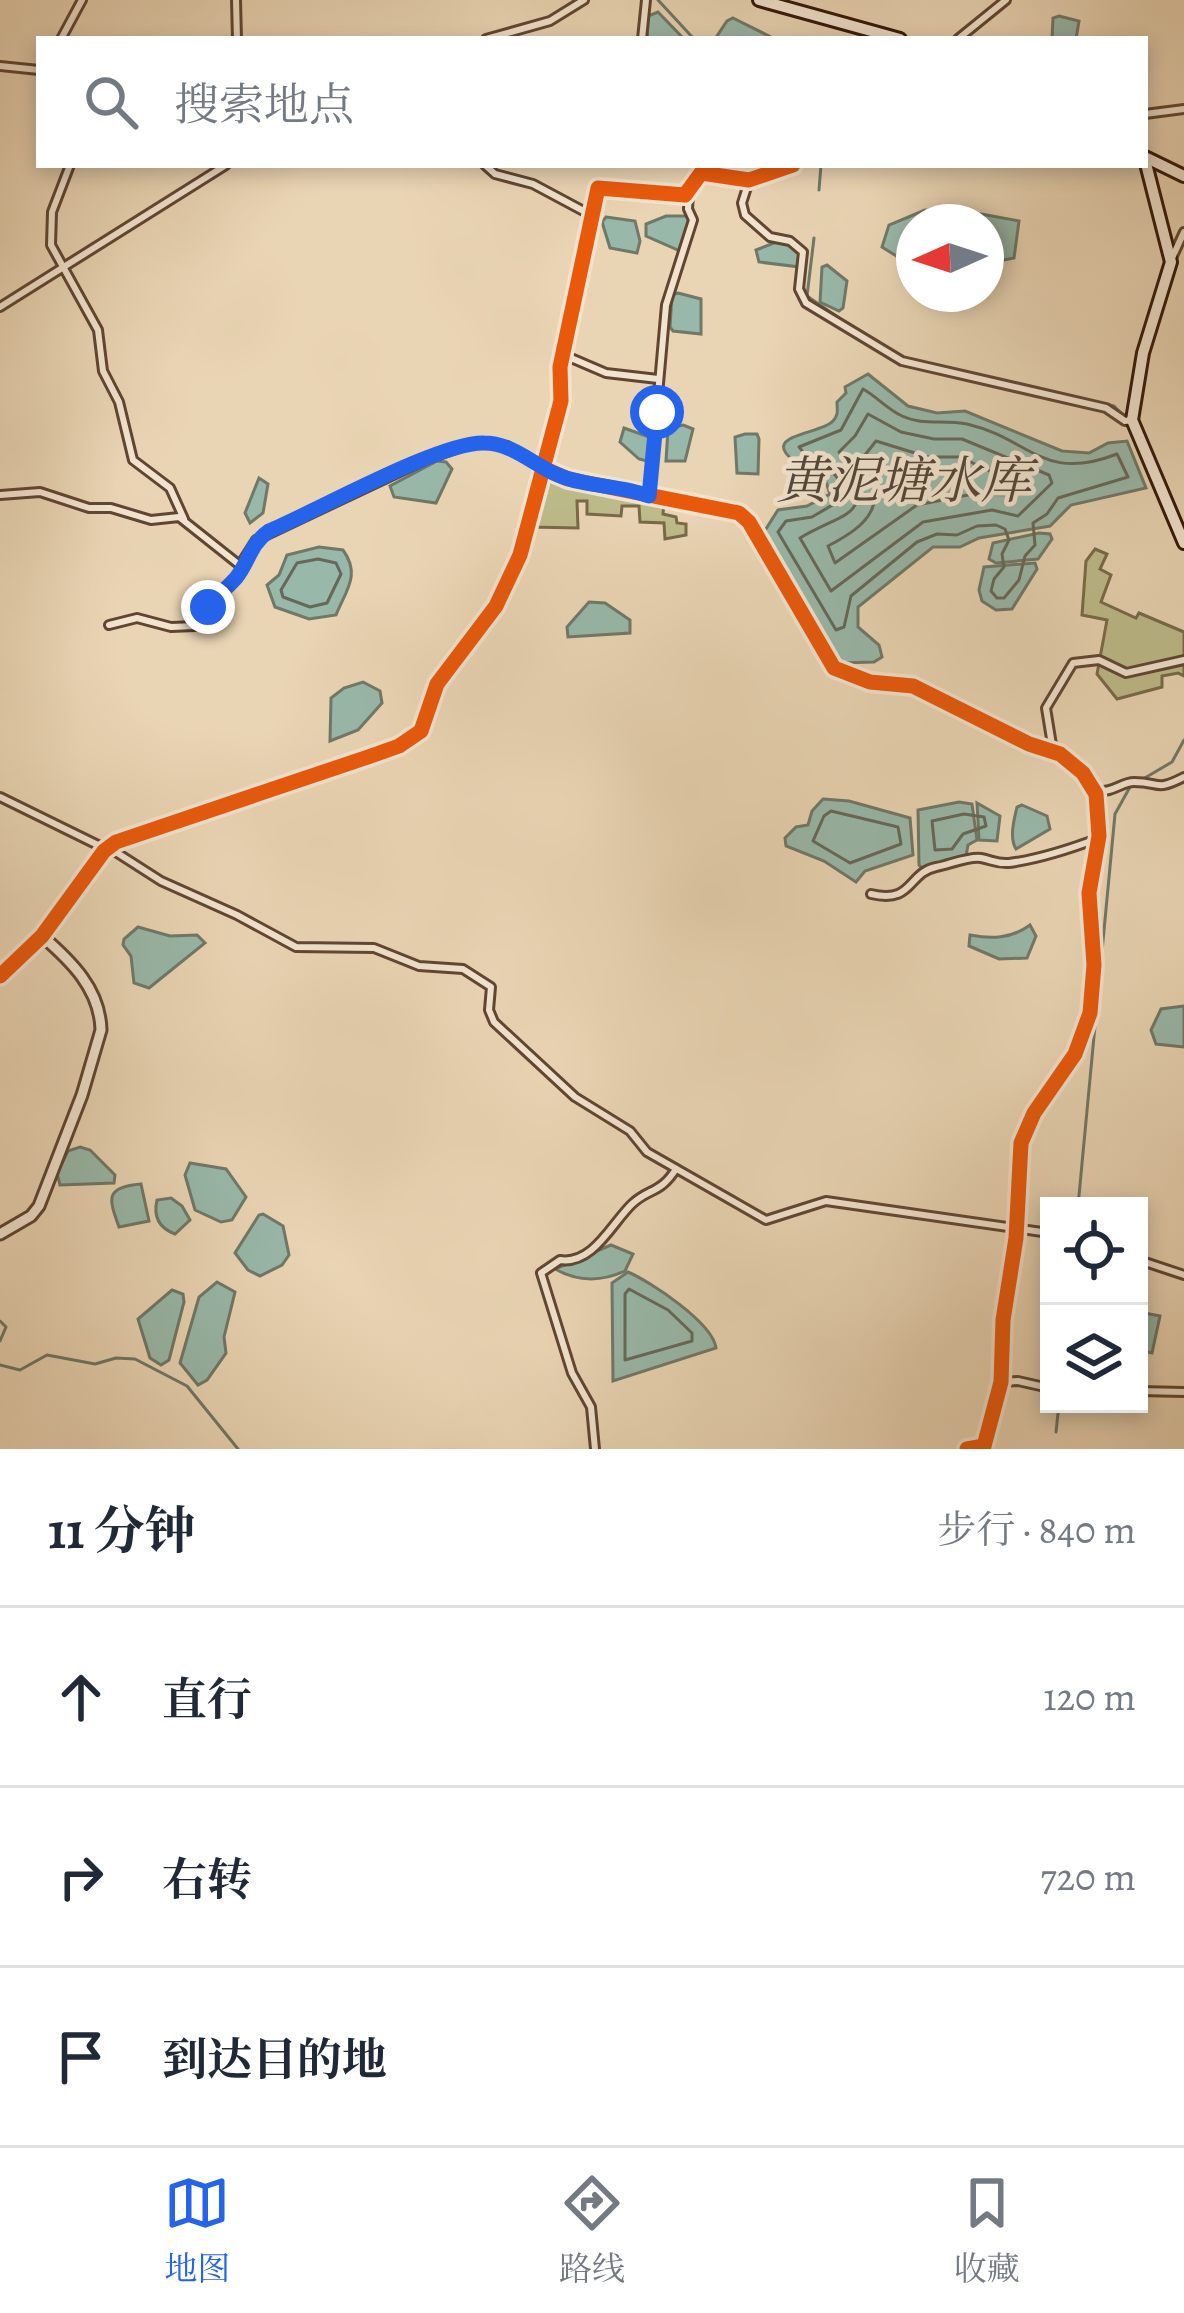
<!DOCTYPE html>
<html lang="zh">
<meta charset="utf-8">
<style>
:root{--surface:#fff;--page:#f6f6f7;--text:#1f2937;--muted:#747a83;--line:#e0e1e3;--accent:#2563eb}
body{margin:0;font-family:Alegreya,"Noto Serif SC",serif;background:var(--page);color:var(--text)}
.controls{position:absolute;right:36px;bottom:36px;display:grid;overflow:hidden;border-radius:0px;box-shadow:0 6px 18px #0003}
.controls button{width:108px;height:108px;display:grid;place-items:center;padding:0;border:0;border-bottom:3px solid var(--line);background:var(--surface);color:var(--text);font:60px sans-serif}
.compass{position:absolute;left:896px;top:204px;width:108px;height:108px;border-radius:50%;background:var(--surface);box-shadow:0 6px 18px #0003;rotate:267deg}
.stop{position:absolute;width:36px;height:36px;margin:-27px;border:9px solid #2563eb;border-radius:50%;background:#fff}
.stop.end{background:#2563eb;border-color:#fff;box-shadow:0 3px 12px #0008}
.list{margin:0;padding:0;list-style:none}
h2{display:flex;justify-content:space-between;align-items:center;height:156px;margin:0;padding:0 48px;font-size:51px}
h2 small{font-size:39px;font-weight:400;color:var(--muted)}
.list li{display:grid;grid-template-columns:78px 1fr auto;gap:36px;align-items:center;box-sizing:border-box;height:180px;padding:0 48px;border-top:3px solid var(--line)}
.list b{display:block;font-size:45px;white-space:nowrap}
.list em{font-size:39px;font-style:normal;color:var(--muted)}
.icon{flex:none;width:66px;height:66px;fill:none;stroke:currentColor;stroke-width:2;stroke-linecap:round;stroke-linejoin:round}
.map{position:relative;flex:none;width:1184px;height:1449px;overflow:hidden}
.search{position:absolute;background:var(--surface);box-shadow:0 6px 18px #0003;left:36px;right:36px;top:36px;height:132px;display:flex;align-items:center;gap:30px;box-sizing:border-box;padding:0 42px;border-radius:0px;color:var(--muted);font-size:45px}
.sheet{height:696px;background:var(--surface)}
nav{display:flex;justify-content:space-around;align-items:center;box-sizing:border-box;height:168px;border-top:3px solid var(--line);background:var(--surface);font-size:33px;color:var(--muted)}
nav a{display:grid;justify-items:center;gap:6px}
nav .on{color:var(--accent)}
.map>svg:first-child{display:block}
.green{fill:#bcbb89;stroke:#786948;stroke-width:3}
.water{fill:#98b8a9;stroke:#707868;stroke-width:3}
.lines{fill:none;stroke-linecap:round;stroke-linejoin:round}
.shore{stroke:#666858;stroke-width:3}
.stream{stroke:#707868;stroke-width:3}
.minor-casing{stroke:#604632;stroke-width:12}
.tertiary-casing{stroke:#604632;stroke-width:15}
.secondary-casing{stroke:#331707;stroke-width:16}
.minor{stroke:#f1e3ce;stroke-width:6}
.tertiary{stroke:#f1e3ce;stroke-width:9}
.secondary{stroke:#f1e3ce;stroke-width:10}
.cycleway-casing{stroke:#f1e3ce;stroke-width:22}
.cycleway{stroke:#e8590c;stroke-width:15}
.route{stroke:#2563eb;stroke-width:15}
.labels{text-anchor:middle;stroke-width:9;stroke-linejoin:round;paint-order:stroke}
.water-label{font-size:51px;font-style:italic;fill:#514738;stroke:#f1e3ce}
</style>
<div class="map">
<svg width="1184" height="1449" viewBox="0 0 1184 1449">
<rect width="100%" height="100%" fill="#e9d4b3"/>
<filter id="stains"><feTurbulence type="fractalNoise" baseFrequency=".00167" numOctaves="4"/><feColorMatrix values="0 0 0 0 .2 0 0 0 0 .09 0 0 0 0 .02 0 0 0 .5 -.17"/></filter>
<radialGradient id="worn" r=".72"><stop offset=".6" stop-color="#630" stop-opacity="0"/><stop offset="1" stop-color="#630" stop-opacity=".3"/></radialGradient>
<!-- green -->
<g class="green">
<path d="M547 471 664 502 663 514 676 517 677 523 686 524V535L665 539 664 523 640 522 639 506H622L621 516 587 514V501H577L578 528 530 527Z"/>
<path d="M1095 549 1107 554 1100 569 1111 575 1101 602 1136 618 1139 613 1184 632V676L1178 673 1162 676V687L1117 699 1097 674 1107 620 1082 615 1086 561Z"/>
</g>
<!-- water -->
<g class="water">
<path d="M658 12 684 39H647L648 16Z"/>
<path d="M1059 16 1079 21 1076 39H1052L1053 18Z"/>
<path d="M733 18 775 39H715L727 21Z"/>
<path d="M925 210 934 211 935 222H914V267L882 247 889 225Z"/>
<path d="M981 214 1019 221 1014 258 994 262 986 259V222H979Z"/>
<path d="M666 216H686L691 219 680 251 646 236V224Z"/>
<path d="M606 217 635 221 640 241 637 253 610 248 602 222Z"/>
<path d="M779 241 792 243 802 253 800 267 759 262 756 250Z"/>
<path d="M827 265 847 281 843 308 839 311 820 302 822 267Z"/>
<path d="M678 293 701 299V334L673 331 670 327 672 295Z"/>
<path d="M868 374 908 406 937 413 965 411 1062 451 1089 453 1108 443 1127 441 1146 488 1071 505 1050 526 979 538 960 547H933L858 607V627L879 645 882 657 874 662 840 663 764 532 778 510 807 506 830 494 825 479C734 434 819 437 833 421 839 414 837 410 837 402L846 393 845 387Z"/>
<path d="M683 425 693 429 685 461H666L668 429Z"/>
<path d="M624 428 652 438 651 462 639 459 620 442Z"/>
<path d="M745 434H757L759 439 758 474 737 473 735 437Z"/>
<path d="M437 461 446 462 452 469 436 503 394 497 390 486Z"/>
<path d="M259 478 268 484 263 513 250 523 245 513Z"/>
<path d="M1039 533 1050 534 1052 539 1038 559 996 563 989 559 993 543Z"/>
<path d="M319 547 343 550C361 575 346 590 336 615L309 619 275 607 267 585 279 575 287 555Z"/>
<path d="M1035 563 1037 569 1012 609 996 610 982 601 979 590 984 567Z"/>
<path d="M589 602 605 603 630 620V633L568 637 567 627Z"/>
<path d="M363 682 380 691 382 703 358 730 330 741 331 698 344 688Z"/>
<path d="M823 799 849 801 910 818 913 855 865 871 856 882 824 861 786 846 785 838 796 827 808 825 812 811Z"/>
<path d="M959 802 972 804 977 840 968 845 966 856 922 868 919 865 918 810Z"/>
<path d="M977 803 1000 816 997 841 979 840Z"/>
<path d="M1022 805 1047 816 1050 829 1016 849C1009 838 1014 820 1017 807Z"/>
<path d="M1030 925 1036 936 1027 958 999 959 969 946 970 935C991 939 1011 939 1030 925Z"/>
<path d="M138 927 170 936 197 935 205 943 149 988 134 983 131 956 123 945 124 939Z"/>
<path d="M1184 1006V1047L1156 1044 1151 1030 1161 1009Z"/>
<path d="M80 1147 90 1150 115 1175 114 1183 60 1185 57 1173 68 1151Z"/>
<path d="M190 1163 226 1169 246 1197 232 1220 221 1222 195 1210 185 1175Z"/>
<path d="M141 1184 149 1221 119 1227C109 1199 104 1187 141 1184Z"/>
<path d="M171 1198 182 1206 190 1220 175 1234C159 1228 153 1217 157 1200Z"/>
<path d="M263 1214 283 1226 289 1255 282 1265 260 1276 248 1270 235 1253 259 1215Z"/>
<path d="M611 1245 633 1254 625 1271C601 1282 578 1282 555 1269Z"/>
<path d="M628 1272C651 1282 713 1323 716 1348L613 1381 612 1283Z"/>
<path d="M217 1282 235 1292 224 1337 226 1353 207 1380 198 1385 180 1363 199 1297Z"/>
<path d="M172 1290 183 1294 184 1302 169 1360 161 1365 150 1358 138 1319Z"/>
<path d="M1139 1312 1160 1316 1152 1353 1139 1350Z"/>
</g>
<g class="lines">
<!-- shore -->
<g class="shore">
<path d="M863 389C876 396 887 409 902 416 923 426 945 419 967 424 1031 439 1042 483 1117 454L1128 477 1058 498 1047 514 1033 523 1035 545 1025 556 1019 580 1004 598H997L991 591 994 579 1004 567 1002 554 1009 540 1005 529 996 525 977 526 957 535 937 534 917 542 851 596 844 627 836 630 778 532 786 521 812 517 841 500C847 466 813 468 799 447L841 430Z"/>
<path d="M868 414 901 432 934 439H962L1049 475 1052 483 1018 516 992 510 923 522 831 591 800 538C846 510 880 518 839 452L855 436Z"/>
<path d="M876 441 928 457H960L1017 484 1018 490 1013 495 973 494 917 505 835 563 828 546C872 523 887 505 865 455Z"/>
<path d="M318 559 336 563 341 574 327 603 310 607 283 597 281 590 297 563Z"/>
<path d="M831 811 898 827 901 844 850 863 813 841 824 816Z"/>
<path d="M964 814 984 817 986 826 963 834 952 849 935 850 932 821Z"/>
<path d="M629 1289 668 1310 692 1333V1341L625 1360V1294Z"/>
</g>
<!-- stream -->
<g class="stream">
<path d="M658 0 694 39"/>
<path d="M819 190 821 165"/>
<path d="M814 238 807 296 855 329"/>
<path d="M945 368 1114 406 1126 418"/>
<path d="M1143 779 1172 762 1184 740"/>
<path d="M1078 1206 1115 814 1130 787"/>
<path d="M0 1321 6 1327 0 1341"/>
<path d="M0 1365 20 1370 47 1355 95 1364 116 1358 135 1359 187 1386 238 1449"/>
<path d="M1056 1432 1059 1404"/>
</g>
<!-- minor casing -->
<g class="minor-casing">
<g id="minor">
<path d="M236 0 237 39"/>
<path d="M61 39 82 0"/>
<path d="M486 39 550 21 584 0"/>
<path d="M642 39 646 0"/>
<path d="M958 39 1006 0"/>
<path d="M0 66 39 70"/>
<path d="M1145 114 1184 109"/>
<path d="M70 165 52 212 51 245 98 330 103 371 119 402 133 460 170 488 184 519"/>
<path d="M485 165 495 174 533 184 591 215"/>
<path d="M749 181 742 203 745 215 770 237 790 241 803 252 799 289 806 303 902 361 1106 408 1125 421 1132 420"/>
<path d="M1172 258 1184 232"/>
<path d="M0 307 226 165"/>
<path d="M564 355 606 373 658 379"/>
<path d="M545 469 568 479 739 513 749 522 834 668 870 682 913 686 1029 744 1060 754 1083 773 1096 794 1099 836 1089 893 1094 965 1090 1013 1075 1054 1034 1113 1021 1143 1016 1238 1003 1320 1001 1382 984 1446 967 1449"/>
<path d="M0 495 40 492 89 508H111L151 520 179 517 242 567"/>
<path d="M649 496 666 305 693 220 688 209 689 194"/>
<path d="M109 625 137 618 171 627 195 626 204 620 211 603 240 573 242 562 256 540 427 459 464 446 483 443 507 446 543 467"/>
<path d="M1053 751 1046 708 1073 663 1099 660 1126 673 1184 660"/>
<path d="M1095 791C1114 793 1121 782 1134 782 1161 782 1155 792 1184 777"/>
<path d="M0 797 106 849"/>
<path d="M108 847 161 881 237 915 296 947 374 948 419 966 463 969 491 987 489 1010 494 1022 575 1097 630 1131 647 1152 766 1220 826 1201 1049 1233"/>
<path d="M871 894C914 904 907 873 936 867 948 865 969 856 981 858 992 860 997 864 1009 863 1040 859 1070 849 1099 838"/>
<path d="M0 976 41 937"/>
<path d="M1139 1260 1184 1275"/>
<path d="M1001 1382 1018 1381 1049 1388"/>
<path d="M1139 1391 1184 1392"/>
<path d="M595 1449 591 1407 572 1373 541 1273 560 1260C593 1265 612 1223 632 1204 649 1188 660 1194 676 1169"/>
</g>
</g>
<!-- tertiary casing -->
<g class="tertiary-casing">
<path id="tertiary" d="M0 1234 31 1216 39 1206 82 1095 101 1030C100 989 71 961 42 936L104 851 116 842 368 757 399 746 421 731 437 684 496 606 520 555 561 401 560 367 598 188 685 195 701 173 749 180 793 165"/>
</g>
<!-- secondary casing -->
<g class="secondary-casing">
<g id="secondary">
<path d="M759 0 900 39"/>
<path d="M1145 157 1184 176"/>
<path d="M1145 160 1171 262 1143 353 1132 420 1184 543"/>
</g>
</g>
<!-- minor -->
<use href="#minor" class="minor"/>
<!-- tertiary -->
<use href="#tertiary" class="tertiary"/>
<!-- secondary -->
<use href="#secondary" class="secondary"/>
<!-- cycleway casing -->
<g class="cycleway-casing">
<g id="cycleway">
<path d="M545 469 568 479 739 513 749 522 834 668 870 682 913 686 1029 744 1060 754 1083 773 1096 794 1099 836 1089 893 1094 965 1090 1013 1075 1054 1034 1113 1021 1143 1016 1238 1003 1320 1001 1382 984 1446 967 1449"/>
<path d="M0 976 42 936 104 851 116 842 368 757 399 746 421 731 437 684 496 606 520 555 561 401 560 367 598 188 685 195 701 173 749 180 793 165"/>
</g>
</g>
<!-- cycleway -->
<use href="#cycleway" class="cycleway"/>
</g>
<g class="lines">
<!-- route -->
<path class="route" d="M208 607C217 596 227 588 236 578 249 562 250 544 269 531 317 511 439 442 484 443 513 443 535 466 558 475 586 487 619 485 649 496L657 412"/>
</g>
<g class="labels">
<!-- water labels -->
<g class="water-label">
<text x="904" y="498">黄泥塘水库</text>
</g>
</g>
<rect width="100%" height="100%" filter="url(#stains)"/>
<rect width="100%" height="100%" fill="url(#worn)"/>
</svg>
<div class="controls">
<button><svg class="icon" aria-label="locate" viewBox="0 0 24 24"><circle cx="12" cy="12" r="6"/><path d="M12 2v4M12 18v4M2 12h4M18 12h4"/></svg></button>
<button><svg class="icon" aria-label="layers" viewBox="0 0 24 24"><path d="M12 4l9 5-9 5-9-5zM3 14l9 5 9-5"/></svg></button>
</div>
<svg class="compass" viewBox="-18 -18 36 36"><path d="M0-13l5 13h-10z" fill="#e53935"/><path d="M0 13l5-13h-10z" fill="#747a83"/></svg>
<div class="stop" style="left:657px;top:412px"></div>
<div class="stop end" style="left:208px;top:607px"></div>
<div class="search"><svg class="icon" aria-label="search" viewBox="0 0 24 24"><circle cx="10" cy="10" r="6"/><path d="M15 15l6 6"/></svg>搜索地点</div>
</div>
<section class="sheet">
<h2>11 分钟<small>步行 · 840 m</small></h2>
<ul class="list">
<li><svg class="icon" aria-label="ahead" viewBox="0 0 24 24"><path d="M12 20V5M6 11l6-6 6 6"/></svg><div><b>直行</b></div><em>120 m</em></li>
<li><svg class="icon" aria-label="right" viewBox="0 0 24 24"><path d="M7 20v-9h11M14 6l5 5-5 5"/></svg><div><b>右转</b></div><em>720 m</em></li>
<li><svg class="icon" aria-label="arrive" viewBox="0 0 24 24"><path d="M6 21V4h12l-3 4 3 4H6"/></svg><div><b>到达目的地</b></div></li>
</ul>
</section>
<nav>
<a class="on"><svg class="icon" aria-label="map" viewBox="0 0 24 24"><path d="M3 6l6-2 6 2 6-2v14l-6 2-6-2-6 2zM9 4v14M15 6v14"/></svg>地图</a>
<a><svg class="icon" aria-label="directions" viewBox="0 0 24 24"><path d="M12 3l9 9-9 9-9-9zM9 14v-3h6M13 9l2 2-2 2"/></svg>路线</a>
<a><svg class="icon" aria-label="saved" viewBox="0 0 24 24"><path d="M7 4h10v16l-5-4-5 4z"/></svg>收藏</a>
</nav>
